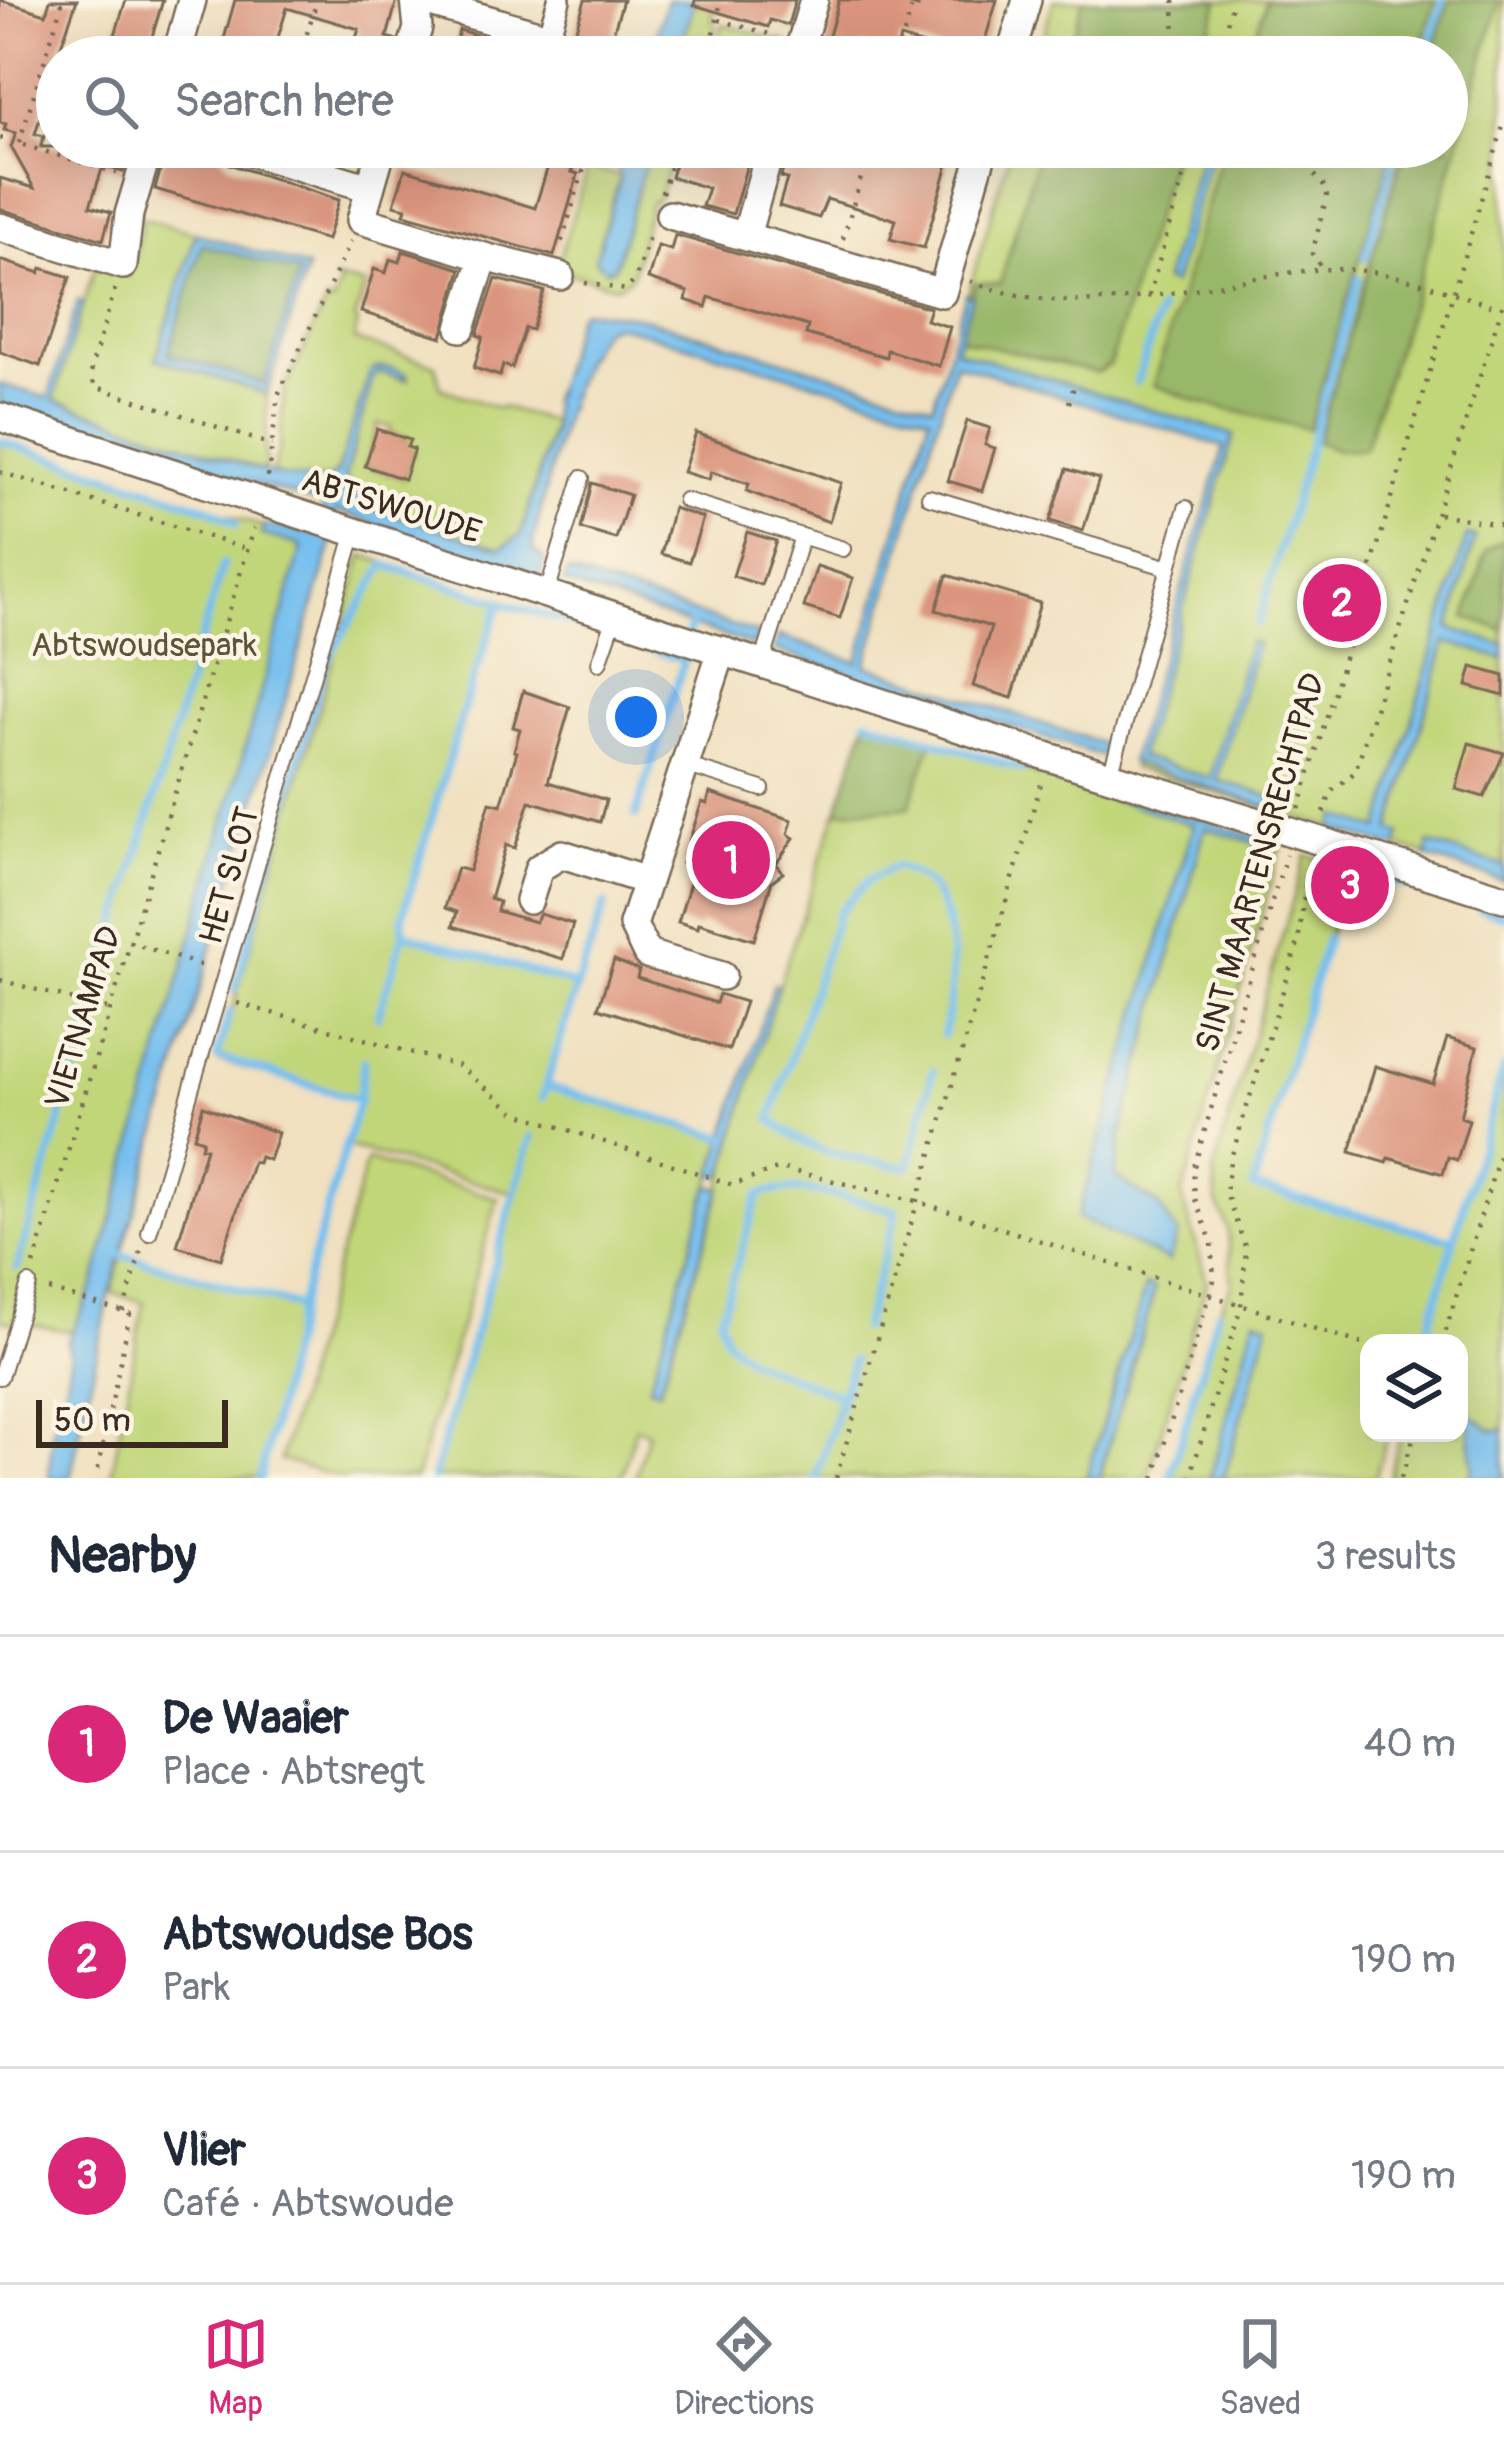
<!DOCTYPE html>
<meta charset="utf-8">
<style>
:root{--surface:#fff;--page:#f2f2f3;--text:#1f2937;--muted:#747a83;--line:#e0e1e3;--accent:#db2777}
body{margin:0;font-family:Pangolin,sans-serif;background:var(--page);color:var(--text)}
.controls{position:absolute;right:36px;bottom:36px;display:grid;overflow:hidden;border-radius:24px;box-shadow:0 12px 48px #0002}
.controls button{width:108px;height:108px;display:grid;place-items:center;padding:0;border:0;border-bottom:3px solid var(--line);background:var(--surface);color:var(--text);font:60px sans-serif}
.scale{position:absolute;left:36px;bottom:30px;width:192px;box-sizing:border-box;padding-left:12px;border:6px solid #3b2a1e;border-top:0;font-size:33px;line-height:42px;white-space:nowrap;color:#3b2a1e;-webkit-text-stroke:9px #fcf5e5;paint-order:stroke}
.you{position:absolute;left:636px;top:717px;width:42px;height:42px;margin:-30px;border:9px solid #fff;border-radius:50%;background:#1a73e8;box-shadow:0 0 0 18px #1a73e833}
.badge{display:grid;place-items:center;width:78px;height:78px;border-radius:50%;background:var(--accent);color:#fff;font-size:39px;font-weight:700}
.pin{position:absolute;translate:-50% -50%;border:6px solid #fff;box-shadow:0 3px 12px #0006}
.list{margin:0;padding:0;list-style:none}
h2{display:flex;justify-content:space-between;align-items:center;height:156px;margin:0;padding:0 48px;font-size:51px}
h2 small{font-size:39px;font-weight:400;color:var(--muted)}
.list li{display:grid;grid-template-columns:78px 1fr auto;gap:36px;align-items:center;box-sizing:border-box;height:216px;padding:0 48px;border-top:3px solid var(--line)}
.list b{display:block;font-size:45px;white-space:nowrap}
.list p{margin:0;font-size:39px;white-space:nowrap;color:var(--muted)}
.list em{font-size:39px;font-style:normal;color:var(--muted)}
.icon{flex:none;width:66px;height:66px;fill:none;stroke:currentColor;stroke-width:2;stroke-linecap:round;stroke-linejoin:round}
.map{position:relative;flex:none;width:1504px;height:1478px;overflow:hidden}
.search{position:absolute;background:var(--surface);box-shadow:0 12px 48px #0002;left:36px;right:36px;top:36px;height:132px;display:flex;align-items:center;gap:30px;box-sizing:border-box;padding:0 42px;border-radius:66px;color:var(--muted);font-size:45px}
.sheet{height:804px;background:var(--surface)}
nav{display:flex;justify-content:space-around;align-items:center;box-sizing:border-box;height:168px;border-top:3px solid var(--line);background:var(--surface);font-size:33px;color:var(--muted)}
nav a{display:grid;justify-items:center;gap:6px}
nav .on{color:var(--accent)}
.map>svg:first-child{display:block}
.green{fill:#c1d679;stroke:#7e804c;stroke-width:3;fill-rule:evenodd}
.forest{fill:#98b769;stroke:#6a7044;stroke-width:3}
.water{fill:#77bfef;stroke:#597486;stroke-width:3;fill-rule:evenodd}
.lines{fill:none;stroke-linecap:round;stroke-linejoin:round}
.stream{stroke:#77bfef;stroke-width:8}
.building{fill:#db957e}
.service-casing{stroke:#7a6a56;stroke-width:18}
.pedestrian-casing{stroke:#7a6a56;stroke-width:26}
.minor-casing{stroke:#7a6a56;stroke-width:32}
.path{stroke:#7a6a56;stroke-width:4.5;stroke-dasharray:3 9;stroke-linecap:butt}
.service{stroke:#fff;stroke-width:14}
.pedestrian{stroke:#fff;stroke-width:21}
.minor{stroke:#fff;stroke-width:27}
.labels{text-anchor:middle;stroke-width:9;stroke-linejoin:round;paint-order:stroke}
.street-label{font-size:33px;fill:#3b2a1e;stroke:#fcf5e5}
.park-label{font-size:33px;fill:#5c5535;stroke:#fcf5e5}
</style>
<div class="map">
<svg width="1504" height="1478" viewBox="0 0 1504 1478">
<rect width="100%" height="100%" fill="#fcf5e5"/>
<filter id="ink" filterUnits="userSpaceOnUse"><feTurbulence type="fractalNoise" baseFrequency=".00833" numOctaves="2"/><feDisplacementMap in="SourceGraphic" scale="24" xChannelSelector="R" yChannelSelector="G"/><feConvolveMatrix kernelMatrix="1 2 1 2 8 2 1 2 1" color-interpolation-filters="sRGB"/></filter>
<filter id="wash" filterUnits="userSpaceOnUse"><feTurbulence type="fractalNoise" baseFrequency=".004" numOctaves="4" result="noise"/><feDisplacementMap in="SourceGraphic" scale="48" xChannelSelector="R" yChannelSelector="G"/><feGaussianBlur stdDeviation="2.7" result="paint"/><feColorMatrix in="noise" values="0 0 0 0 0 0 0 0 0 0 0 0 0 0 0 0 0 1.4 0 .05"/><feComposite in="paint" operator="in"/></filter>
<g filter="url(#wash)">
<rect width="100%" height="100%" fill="#f0e0bf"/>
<!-- green -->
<g class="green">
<path d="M695 0H718L712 20 716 27 708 51 701 57H678Z"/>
<path d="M1054 0H1504V878L1132 768 1227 438 950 356 1011 147H1447V57H1037Z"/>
<path d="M723 24 786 42 782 57 714 54Z"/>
<path d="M650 147H675L659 198 650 204 632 276 619 285H611L556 269 588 167 620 176 595 259 615 266Z"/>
<path d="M140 218 196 233 156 358 267 394 265 471 53 400 95 267 129 276 141 232Z"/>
<path d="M334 279 365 285 355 320 358 322 354 340 436 365 440 388 500 409 502 407 553 422 521 535 501 548 373 509 347 487 345 476 373 378 380 372 405 380 394 369 370 372 345 452 333 479 298 481 272 474 280 445 284 391 326 302 333 304 340 283ZM378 424 391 427 390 433 409 439 407 447 414 449 404 479 365 466Z"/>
<path d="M0 441 323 546 83 1333 0 1320Z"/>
<path d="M363 555 501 602 471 685 402 919 404 933 577 986 547 1086 725 1138 650 1387 660 1389 721 1189 758 1048 837 811 909 807 932 741 1194 824 1078 1217 1169 1261 1159 1206 1115 1176 1123 1128 1205 828 1280 850 1182 1196 1207 1282 1147 1478H1099L1155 1289 1146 1285 1086 1478H635L648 1432 636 1427 621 1478H433L517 1194 345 1146 358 1100 218 1061Z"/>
<path d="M1306 855 1376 877 1366 914 1337 908 1253 1186 1453 1240 1504 1067V1429L1492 1430 1468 1413 1473 1468 1469 1478H1389L1401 1433H1459V1343H1369V1433H1388L1375 1478H1224L1268 1323 1256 1318 1210 1478H1171L1218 1312 1232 1285 1228 1229 1216 1200 1214 1170Z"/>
<path d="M367 1160 498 1198 416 1478H342L280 1460Z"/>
<path d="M122 1255 299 1307 260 1478H111L144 1302 111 1293Z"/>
</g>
<!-- forest -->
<g class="forest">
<path d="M1083 0H1219L1202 57H1067Z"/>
<path d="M1266 0H1436L1419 57H1249Z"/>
<path d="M1449 0H1500L1417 286 1364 449 1337 450 1317 442 1405 147H1447V57H1432Z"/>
<path d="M1040 147H1175L1110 364 1097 373 959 338 976 283 1000 284Z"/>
<path d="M1223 147H1393L1309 429 1202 403 1154 385Z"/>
<path d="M202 243 299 273 265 384 168 354Z"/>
<path d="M1504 540V630L1466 618 1486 551Z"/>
<path d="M867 720 932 741 909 807 837 811Z"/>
</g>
<!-- water -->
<g class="water">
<path d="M667 0H695L678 57H650Z"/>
<path d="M623 147H650L615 267 606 270 595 259 620 179 617 165Z"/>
<path d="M1203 147H1213L1173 284 1164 281Z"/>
<path d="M196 233 307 268 267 394 156 359ZM202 244 299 273 264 384 168 354Z"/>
<path d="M966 294 972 296 956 350 1234 435 1139 757 1210 778 1249 642 1257 644 1217 780 1288 802 1285 812 1130 762 1224 447 955 363 866 665 1106 745 1102 756 774 650 779 636 858 662 930 416 618 325 606 327C567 367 549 484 533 541L534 551 545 559 539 578 336 511 327 538 332 543 110 1293 70 1478H49L53 1427 63 1401 70 1360 68 1341 93 1287 302 546 261 534 264 525 315 534 324 505 0 405V384L48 398 78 301 83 303 54 400 272 474 321 482 337 473 370 372C381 363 395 369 407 374L408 379 380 372 373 378 345 476 347 487 373 509 501 548 521 535 553 427 551 402 577 315 582 310 637 316 933 405Z"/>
<path d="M1467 535 1475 537 1450 628 1504 645V659L1446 642 1391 830 1401 834 1397 848 1333 829 1337 816 1380 829Z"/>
<path d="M568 572 758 634 754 646 564 583Z"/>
<path d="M1067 779 1281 844 1280 850 1205 828 1123 1128 1115 1176 1159 1206 1178 1234 1169 1261 1077 1218 1194 825 1066 784Z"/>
<path d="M1429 843 1504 866V881L1426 857Z"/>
<path d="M774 984 778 986 723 1177 713 1174Z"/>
<path d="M709 1186 721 1189 659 1390 649 1387Z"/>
<path d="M1146 1285 1155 1289 1099 1478H1086Z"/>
<path d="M1255 1318 1269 1323 1224 1478H1210Z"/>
<path d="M1468 1412 1492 1430 1504 1429V1478H1469L1473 1468Z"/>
</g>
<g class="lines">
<!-- stream -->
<g class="stream">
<path d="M1426 57 1443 0"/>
<path d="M1365 258 1398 147"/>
<path d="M1137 382 1160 310"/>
<path d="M0 441 211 509 236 524"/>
<path d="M502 603 592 629"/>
<path d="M1258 624 1359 278"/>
<path d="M622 639 679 659"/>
<path d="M867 720 1024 770"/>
<path d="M636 815 684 661 679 659 691 625"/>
<path d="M1321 860 1453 900"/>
<path d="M1482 909 1504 916"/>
<path d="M1334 917 1337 907 1366 914 1376 877"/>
<path d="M404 933 577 986 542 1098"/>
<path d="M1327 938 1253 1187 1454 1240"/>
<path d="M577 986 605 904"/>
<path d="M235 990 325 664 385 565 501 602 471 685 402 919 404 933 378 1017"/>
<path d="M230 1012 217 1057 359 1100"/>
<path d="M933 1071 909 1167C854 1159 815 1158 771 1119L839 911 870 879 896 866C907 871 922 877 929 885 960 927 955 988 943 1035"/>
<path d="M546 1086 725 1138"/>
<path d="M122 1255 299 1307 359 1100 364 1061"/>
<path d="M17 1268 223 564"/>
<path d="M1424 1343 1504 1067"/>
<path d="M841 1396 750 1360 726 1339 720 1319 759 1195C801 1180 854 1201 897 1211L863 1328"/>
<path d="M260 1478 299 1307"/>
<path d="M433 1478 531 1137"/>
<path d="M816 1478 853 1360"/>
<path d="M1170 1478 1218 1312"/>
</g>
</g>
<g id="blocks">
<!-- building -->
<g class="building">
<path d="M0 0 46 14 50 0H77L57 57V81L52 79 35 134 44 136 41 147H130L123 172 103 166 90 206 111 212 103 240 0 209V178L34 188 11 147 16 133 4 130 6 124 0 123Z"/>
<path d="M126 0H163L146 57H108Z"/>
<path d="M235 0H397L387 37 396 40 391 57H350L359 29 287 8 272 57H228L230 49 222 46Z"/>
<path d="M585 0H623L606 57H567Z"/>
<path d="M695 0H795L788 25 770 20 768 27 694 5Z"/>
<path d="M839 0H896L918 7 919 0H997L980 57H936L939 49 900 38 895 56 862 45 859 57H823Z"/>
<path d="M459 30 517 47 514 57H452Z"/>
<path d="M167 147H197L217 153 229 164 339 200 327 240 155 189Z"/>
<path d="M554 147H579L572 172 578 174 554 256 404 214 406 208 394 205 405 169 535 208Z"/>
<path d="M680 147H752L733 214 702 206 708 188 671 177Z"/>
<path d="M789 147H953L924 248 890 239 896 220 827 199 819 218 779 206 787 179 781 177Z"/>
<path d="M675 235 930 308 926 320 950 327 939 366 887 350 886 357 806 334 808 326 709 297 706 307 686 300 688 292 648 279 658 246 671 250Z"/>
<path d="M403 251 461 269 442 337 361 312 374 269 386 273 390 259 400 262Z"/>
<path d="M0 260 40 273 42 268 70 277 40 366 0 352Z"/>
<path d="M496 279 544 291 532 330 525 328 512 368 503 365 500 376 474 368 483 337 477 335Z"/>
<path d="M967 421 990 428 985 445 995 448 982 491 948 481Z"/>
<path d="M377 429 410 440 407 447 414 449 404 479 365 466Z"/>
<path d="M696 433 841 483 829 522 747 491 749 484 711 472 709 480 683 472Z"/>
<path d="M1067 469 1099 479 1083 531 1050 521Z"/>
<path d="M592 483 630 495 616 539 581 529Z"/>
<path d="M673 508 703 518 689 562 661 554Z"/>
<path d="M747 532 776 541 761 585 733 576Z"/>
<path d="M817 566 853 578 840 618 804 607Z"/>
<path d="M947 575 1040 603 1012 698 973 686 991 627 936 610Z"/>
<path d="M1472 667 1504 676V696L1467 686Z"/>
<path d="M523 691 570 707 548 782 606 800 600 822 530 801 515 848 506 845 490 899 499 902 497 911 535 922 540 914 573 924 563 959 453 926 457 912 445 908 457 868 469 871 490 802 501 805 517 752 514 751 520 729 513 727Z"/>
<path d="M1469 743 1504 753 1484 797 1456 789Z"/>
<path d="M710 793 792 820 788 834 794 838 776 864 783 873 772 881 754 940 699 923 698 928 678 922 695 867 682 863 702 802 707 804Z"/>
<path d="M614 960 639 970 637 978 716 1003 719 994 745 1002 729 1050 598 1008Z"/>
<path d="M1447 1038 1477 1047 1460 1117 1469 1120 1457 1160 1448 1157 1443 1174 1389 1158 1387 1163 1350 1152 1375 1066 1433 1084Z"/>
<path d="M203 1106 278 1133 269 1160 260 1157 258 1163 253 1162 221 1259 177 1246 206 1148 201 1147 203 1140 194 1137Z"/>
</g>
</g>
</g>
<g filter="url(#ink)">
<use href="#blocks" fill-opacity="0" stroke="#7a6a56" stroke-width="3"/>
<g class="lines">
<!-- service casing -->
<g class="service-casing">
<g id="service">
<path d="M929 497 1169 568"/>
<path d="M685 500 843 549"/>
<path d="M547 592 582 478"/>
<path d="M599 663 616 614"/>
<path d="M762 663 802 536"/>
<path d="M685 765 762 789"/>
<path d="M1110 775 1186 508"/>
<path d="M149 1233 355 532"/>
<path d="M0 1377 29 1284"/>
</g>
</g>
<!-- pedestrian casing -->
<g class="pedestrian-casing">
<g id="pedestrian">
<path d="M542 57 559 0"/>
<path d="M513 151 515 147"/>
</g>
</g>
<!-- minor casing -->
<g class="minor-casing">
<g id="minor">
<path d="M420 0 548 37"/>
<path d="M176 57 192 0"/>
<path d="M409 57 418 28 415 0"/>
<path d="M797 57 814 0"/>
<path d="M1010 57 1027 0"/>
<path d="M234 147 370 188"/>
<path d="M382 147 361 220 484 257 461 328"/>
<path d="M670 215 942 293 984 147"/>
<path d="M0 227 123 265 129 214 149 147"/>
<path d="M746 236 771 147"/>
<path d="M484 257 560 276"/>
<path d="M0 417 1049 757 1504 898"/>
<path d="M529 900 539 868 562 854 647 881"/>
<path d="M722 976 647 954 633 925 722 650"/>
</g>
</g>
<!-- path -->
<g class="path">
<path d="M1174 0 1175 49 1224 57"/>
<path d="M719 20 777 36"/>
<path d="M300 57 317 0"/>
<path d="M709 57 721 0"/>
<path d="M897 57 914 0"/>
<path d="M1218 57 1233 0"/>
<path d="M0 138 117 173"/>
<path d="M19 143 63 0"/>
<path d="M1292 147 1328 191 1312 254 1324 270"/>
<path d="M535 157 583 172 559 250"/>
<path d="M662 193 676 147"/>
<path d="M843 239 870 147"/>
<path d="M970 281C1089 327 1195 282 1313 270 1380 264 1437 288 1499 308"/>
<path d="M585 283 626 290 635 280 651 230"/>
<path d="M115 289 91 368 94 386 272 445"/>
<path d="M1149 296 1192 147"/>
<path d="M1069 403 1075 383"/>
<path d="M0 472 247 549"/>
<path d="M268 477 278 395 351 241"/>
<path d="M1439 514 1504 526"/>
<path d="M1299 809 1504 123"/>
<path d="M1324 813 1331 792 1355 772 1504 300"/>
<path d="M129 942 209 968"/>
<path d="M0 980 107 1009"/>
<path d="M237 1003 459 1066 515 1112 733 1185 780 1168 916 1201 1369 1346"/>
<path d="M34 1265 254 528"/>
<path d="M49 1290 130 1314 96 1478"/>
<path d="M123 1312 142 1248"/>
<path d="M1442 1343 1504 1140"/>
<path d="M836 1478 1042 780"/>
<path d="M1154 1478 1214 1280 1212 1243 1195 1199 1193 1170 1286 855"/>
<path d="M1190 1478 1241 1306 1246 1249 1226 1193 1230 1161 1298 943 1308 864"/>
<path d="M1401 1478 1415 1433"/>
</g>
<!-- service -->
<use href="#service" class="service"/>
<!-- pedestrian -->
<use href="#pedestrian" class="pedestrian"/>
<!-- minor -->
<use href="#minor" class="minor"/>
</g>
</g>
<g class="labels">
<!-- street labels -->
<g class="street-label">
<text transform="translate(392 505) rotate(17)" y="12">ABTSWOUDE</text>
<text transform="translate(1259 862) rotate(-74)" y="12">SINT MAARTENSRECHTPAD</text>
<text transform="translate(228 875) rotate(-74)" y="12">HET SLOT</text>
<text transform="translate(82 1017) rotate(-73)" y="12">VIETNAMPAD</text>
</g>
<!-- park labels -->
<g class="park-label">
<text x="144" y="656">Abtswoudsepark</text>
</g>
</g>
</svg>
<div class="controls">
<button><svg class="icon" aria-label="layers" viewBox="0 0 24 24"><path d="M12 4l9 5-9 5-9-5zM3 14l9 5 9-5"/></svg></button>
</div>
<div class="scale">50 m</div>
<div class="you"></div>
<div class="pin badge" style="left:731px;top:860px">1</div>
<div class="pin badge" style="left:1342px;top:603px">2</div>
<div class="pin badge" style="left:1350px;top:885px">3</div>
<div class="search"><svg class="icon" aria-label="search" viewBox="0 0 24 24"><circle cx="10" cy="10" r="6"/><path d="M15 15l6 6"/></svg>Search here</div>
</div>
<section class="sheet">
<h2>Nearby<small>3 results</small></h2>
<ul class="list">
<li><span class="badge">1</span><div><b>De Waaier</b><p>Place · Abtsregt</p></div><em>40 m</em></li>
<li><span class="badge">2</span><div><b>Abtswoudse Bos</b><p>Park</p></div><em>190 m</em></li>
<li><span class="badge">3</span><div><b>Vlier</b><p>Café · Abtswoude</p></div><em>190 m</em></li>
</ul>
</section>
<nav>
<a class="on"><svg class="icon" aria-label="map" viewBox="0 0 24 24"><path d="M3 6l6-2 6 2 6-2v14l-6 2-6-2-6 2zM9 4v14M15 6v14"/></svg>Map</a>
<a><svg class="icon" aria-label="directions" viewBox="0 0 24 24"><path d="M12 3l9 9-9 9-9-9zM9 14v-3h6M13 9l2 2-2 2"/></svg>Directions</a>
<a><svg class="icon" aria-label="saved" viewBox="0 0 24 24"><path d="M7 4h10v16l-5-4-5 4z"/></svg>Saved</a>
</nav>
